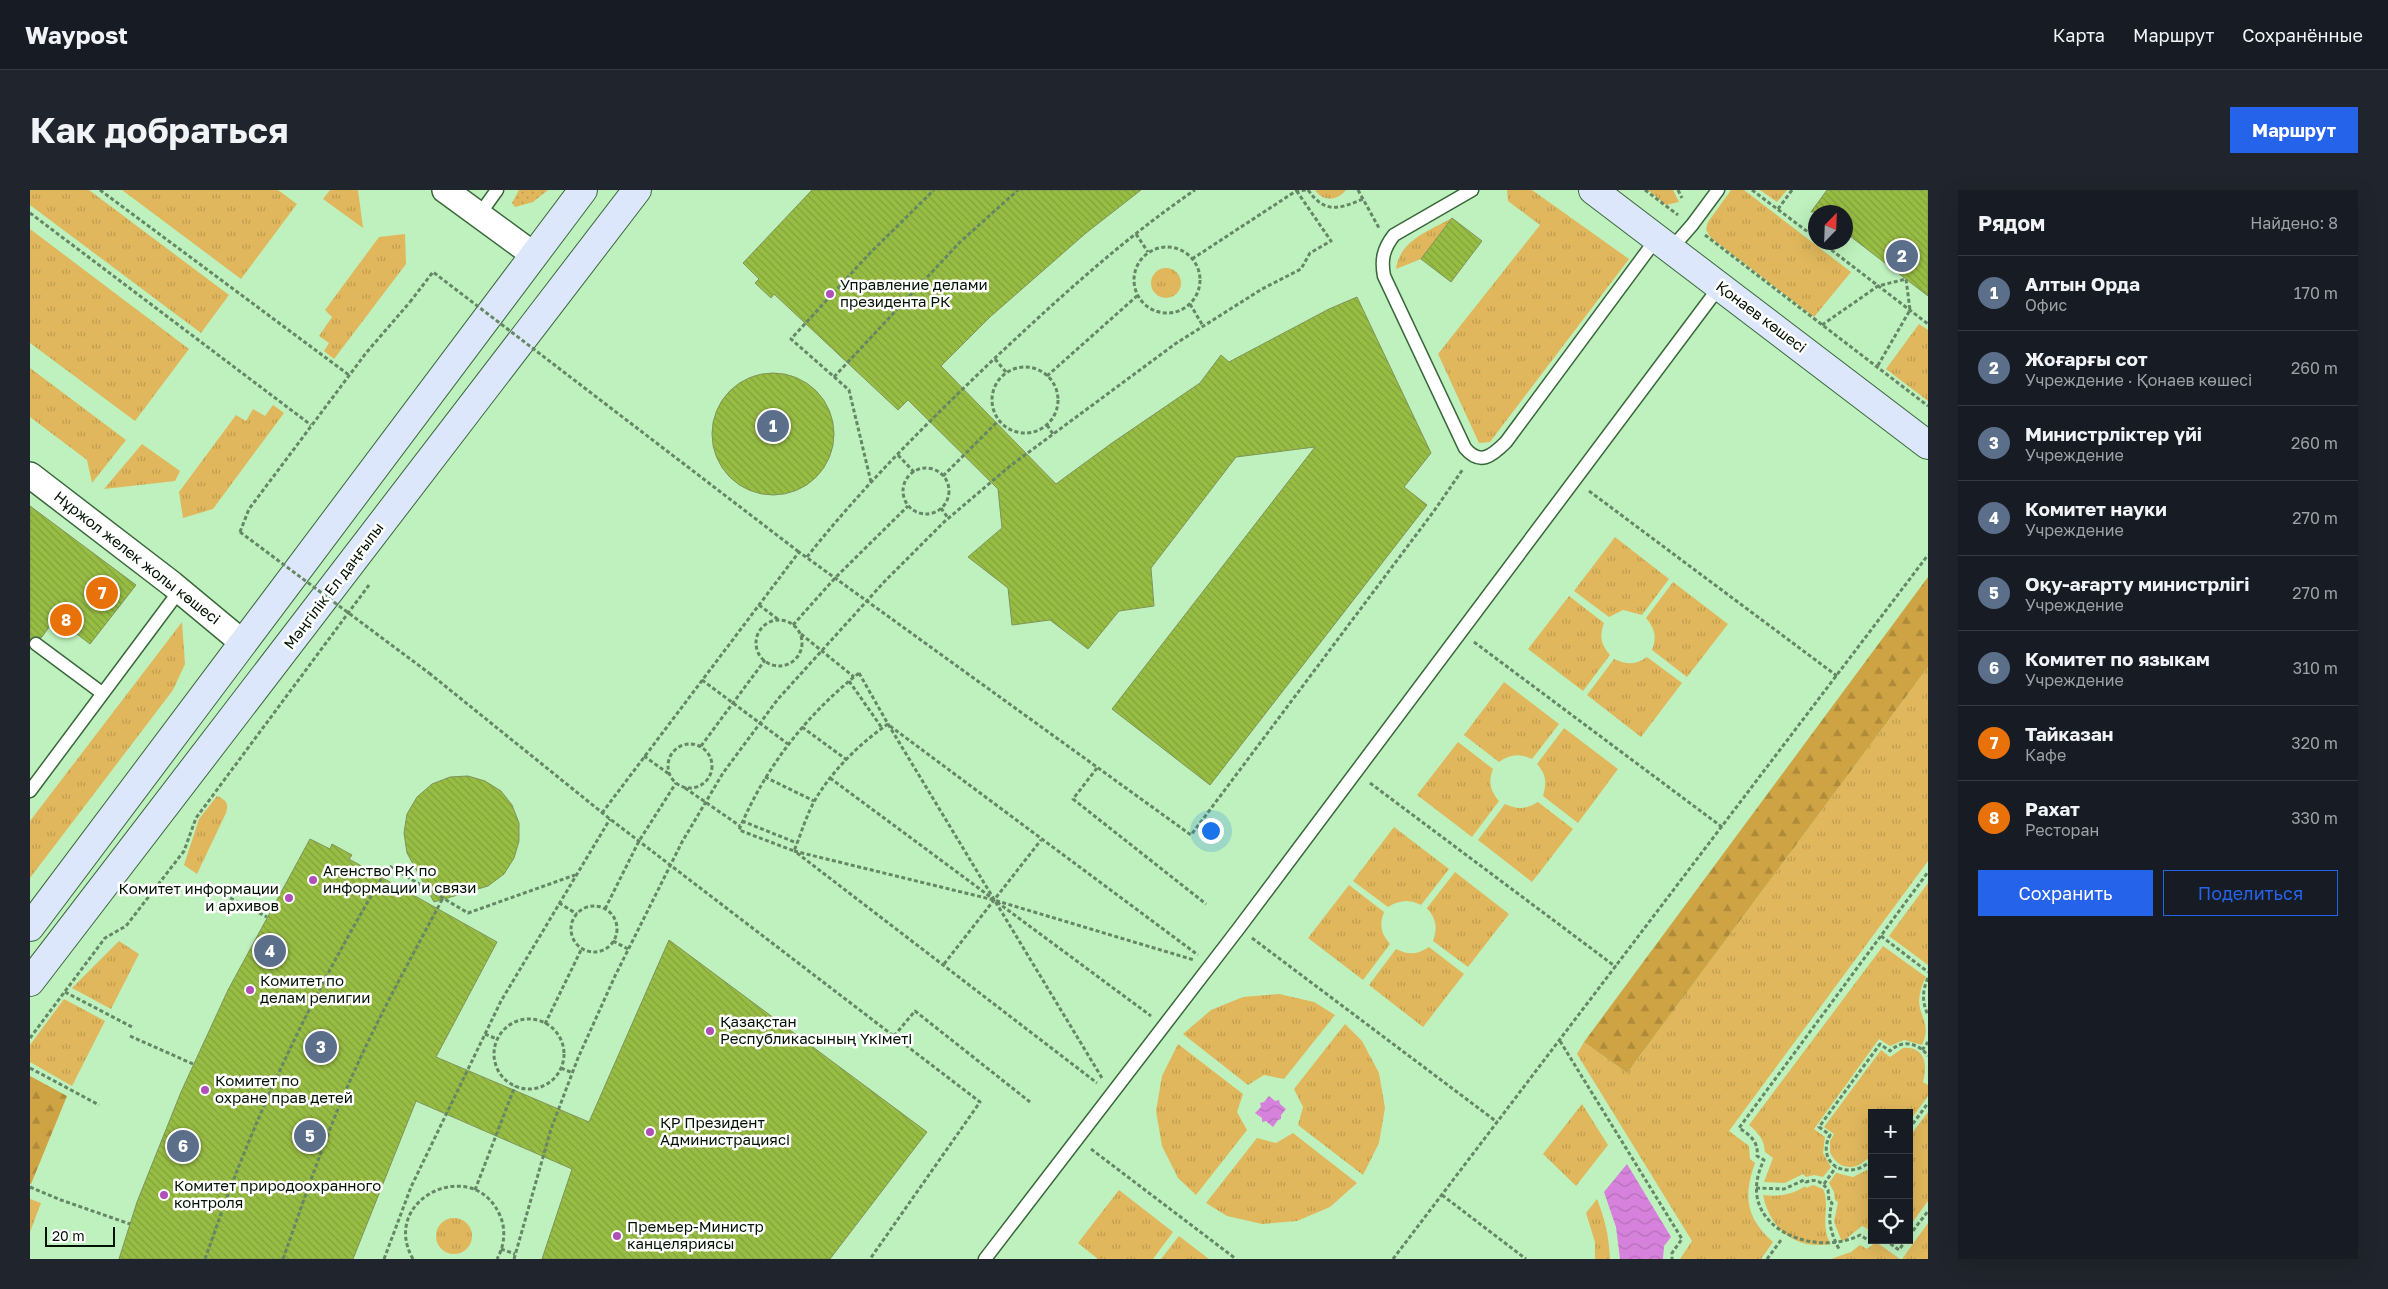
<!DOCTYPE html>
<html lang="ru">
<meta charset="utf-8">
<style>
:root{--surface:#171b24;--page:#20242c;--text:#f1f3f6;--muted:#9ea1a6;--line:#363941;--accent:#2563eb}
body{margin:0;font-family:"Golos Text",sans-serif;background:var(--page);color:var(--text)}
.controls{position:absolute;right:15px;bottom:15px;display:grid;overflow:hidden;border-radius:0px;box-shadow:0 5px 20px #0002}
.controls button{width:45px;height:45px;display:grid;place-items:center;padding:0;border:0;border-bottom:1px solid var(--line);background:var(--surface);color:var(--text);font:25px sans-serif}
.compass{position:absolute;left:1778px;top:15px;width:45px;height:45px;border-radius:50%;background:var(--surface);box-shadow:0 5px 20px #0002;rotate:23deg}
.scale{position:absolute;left:15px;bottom:12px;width:70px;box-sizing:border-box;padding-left:5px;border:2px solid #031303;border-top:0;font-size:14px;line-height:18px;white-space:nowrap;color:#031303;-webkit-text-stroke:4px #fff;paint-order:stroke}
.you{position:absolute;left:1180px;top:640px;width:18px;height:18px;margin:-12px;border:4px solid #fff;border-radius:50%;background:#1a73e8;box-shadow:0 0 0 8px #1a73e833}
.badge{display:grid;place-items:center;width:32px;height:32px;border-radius:50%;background:var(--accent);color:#fff;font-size:16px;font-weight:700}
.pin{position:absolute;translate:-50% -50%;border:2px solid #fff;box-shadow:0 1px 5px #0006}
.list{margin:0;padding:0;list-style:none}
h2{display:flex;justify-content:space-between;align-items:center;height:65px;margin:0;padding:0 20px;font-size:21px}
h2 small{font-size:16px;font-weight:400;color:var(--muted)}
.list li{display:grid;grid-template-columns:32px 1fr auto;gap:15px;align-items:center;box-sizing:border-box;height:75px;padding:0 20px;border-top:1px solid var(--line)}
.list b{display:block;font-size:19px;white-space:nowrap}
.list p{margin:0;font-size:16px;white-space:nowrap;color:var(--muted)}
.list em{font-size:16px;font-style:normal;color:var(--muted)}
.actions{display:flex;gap:10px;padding:15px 20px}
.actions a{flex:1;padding:11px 0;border:1px solid var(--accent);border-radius:0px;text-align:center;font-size:18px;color:var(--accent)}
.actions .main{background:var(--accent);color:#fff}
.icon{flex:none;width:28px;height:28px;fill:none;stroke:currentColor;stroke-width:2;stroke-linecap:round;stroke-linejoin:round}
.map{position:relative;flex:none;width:1898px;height:1069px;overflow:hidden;border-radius:0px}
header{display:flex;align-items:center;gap:30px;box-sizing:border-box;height:70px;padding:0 25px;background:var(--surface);border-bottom:1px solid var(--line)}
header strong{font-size:24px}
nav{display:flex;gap:28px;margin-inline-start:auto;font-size:18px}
.intro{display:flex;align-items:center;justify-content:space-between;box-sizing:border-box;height:120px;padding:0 30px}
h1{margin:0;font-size:35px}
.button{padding:12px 22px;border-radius:0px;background:var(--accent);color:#fff;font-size:18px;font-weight:700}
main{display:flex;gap:30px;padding:0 30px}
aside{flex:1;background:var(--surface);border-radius:0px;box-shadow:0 5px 20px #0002}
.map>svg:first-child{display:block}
.grass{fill:url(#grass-tufts)}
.forest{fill:url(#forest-firs)}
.garden{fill:url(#garden-dots)}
.water{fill:url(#water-waves)}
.building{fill:url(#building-back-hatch);stroke:#7f9459}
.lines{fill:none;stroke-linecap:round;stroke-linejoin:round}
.lane-casing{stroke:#3a683b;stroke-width:15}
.street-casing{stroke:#3a683b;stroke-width:28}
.secondary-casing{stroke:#3a683b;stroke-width:30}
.path{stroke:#658765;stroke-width:3;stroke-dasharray:4 2.5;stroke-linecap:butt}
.lane{stroke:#fff;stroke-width:12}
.street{stroke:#fff;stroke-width:25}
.secondary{stroke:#dde7fc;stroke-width:28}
.path-bridge{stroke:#658765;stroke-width:3;stroke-dasharray:4 2.5;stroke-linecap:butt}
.poi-dot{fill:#b04fb7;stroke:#fff;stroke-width:2}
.labels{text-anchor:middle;stroke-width:5;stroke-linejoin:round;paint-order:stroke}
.poi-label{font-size:15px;fill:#031303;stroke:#fff;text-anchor:start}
.street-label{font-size:15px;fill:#031303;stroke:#fff}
</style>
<header>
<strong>Waypost</strong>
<nav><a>Карта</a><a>Маршрут</a><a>Сохранённые</a></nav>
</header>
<div class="intro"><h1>Как добраться</h1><a class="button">Маршрут</a></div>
<main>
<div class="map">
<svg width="1898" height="1069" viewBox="0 0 1898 1069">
<defs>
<pattern id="grass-tufts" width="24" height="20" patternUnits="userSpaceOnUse" patternTransform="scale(1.25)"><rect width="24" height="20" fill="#e0b75c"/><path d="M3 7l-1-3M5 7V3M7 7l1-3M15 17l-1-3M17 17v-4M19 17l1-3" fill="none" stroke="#bf9c4e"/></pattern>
<pattern id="forest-firs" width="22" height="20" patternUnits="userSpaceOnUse" patternTransform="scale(1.25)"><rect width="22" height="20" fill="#cea343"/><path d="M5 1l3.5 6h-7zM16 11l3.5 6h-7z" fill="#af8b39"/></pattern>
<pattern id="garden-dots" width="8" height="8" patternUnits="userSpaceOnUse" patternTransform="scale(1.25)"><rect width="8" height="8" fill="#e0b75c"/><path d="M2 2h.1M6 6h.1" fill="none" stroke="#bf9c4e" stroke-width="1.8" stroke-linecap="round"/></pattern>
<pattern id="water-waves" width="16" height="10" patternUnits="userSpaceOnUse" patternTransform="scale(1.25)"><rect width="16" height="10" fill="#d682dc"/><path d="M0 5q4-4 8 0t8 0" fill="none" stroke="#b66fbb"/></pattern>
<pattern id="building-back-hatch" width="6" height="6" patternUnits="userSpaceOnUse" patternTransform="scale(1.25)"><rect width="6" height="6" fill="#98bd44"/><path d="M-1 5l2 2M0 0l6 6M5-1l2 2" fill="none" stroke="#81a23a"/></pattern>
</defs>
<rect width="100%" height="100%" fill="#bef1be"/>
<!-- grass -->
<g class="grass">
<path d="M0 0H59L199 105 171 143 0 15Z"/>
<path d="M92 0H248L267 14 211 89Z"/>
<path d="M300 0H328L333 38 293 9Z"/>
<path d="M1285 0H1316C1307 11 1293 12 1285 0Z"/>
<path d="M1477 0H1502L1599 69 1460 252 1449 253 1408 164 1510 35 1478 11Z"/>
<path d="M1618 0H1643L1649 12 1636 15Z"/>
<path d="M1701 0H1714L1821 82 1784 127 1680 47 1676 39 1678 32Z"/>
<path d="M1730 0H1757L1747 12Z"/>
<path d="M1422 28 1391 69 1366 79C1370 50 1399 41 1422 28Z"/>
<path d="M0 39 159 159 105 231 0 153Z"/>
<path d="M375 44 376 74 304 169 294 161 299 153 289 146 302 127 295 120 349 47Z"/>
<circle cx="1136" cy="93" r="15"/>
<path d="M1889 134 1898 140V211L1856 179Z"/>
<path d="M0 178 96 250 62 293 57 270 0 227Z"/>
<path d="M243 215 254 223 183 319 153 328 149 302 206 225 216 231 223 219 235 226Z"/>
<path d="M112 254 150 281 145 291 74 299Z"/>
<path d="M1585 347 1639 389 1612 425 1593 420 1579 427 1544 401Z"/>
<path d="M1643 392 1698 434 1657 487 1622 460C1627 447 1625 439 1616 428Z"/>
<path d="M1539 406 1574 433C1569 446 1571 455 1580 465L1553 501 1498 459Z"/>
<path d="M152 432 155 474 143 500 0 688V631Z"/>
<path d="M1617 467 1652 493 1611 547 1557 505 1584 469C1597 475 1606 475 1617 467Z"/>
<path d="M1898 477V671L1699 941 1719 956 1720 969 1725 973C1713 1007 1716 1028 1743 1052L1731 1069H1650L1662 1051 1547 864 1554 852 1597 883Z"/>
<path d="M1474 492 1529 534 1502 569C1489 563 1480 564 1469 572L1434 545Z"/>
<path d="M1534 538 1588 579 1548 633 1513 606C1517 592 1516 584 1507 574Z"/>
<path d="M1428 552 1463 579C1458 592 1460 600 1469 611L1442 647 1387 605Z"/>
<path d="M187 606C196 610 199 613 196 623L167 684 154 675 169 629Z"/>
<path d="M1508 612 1543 639 1502 692 1448 650 1475 614C1488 620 1497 619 1508 612Z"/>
<path d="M1364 637 1419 679 1391 715C1379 709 1370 710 1358 717L1323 691Z"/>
<path d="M1425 682 1479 724 1438 777 1403 751C1408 737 1406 729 1397 718Z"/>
<path d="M1898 693V775L1859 746Z"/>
<path d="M1319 695 1354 722C1349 735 1351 744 1360 754L1333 790 1278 748Z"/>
<path d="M89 751 109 764 81 819 42 798Z"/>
<path d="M1853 756 1896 787C1890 798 1887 810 1891 822 1896 835 1898 842 1892 855L1874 850 1860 856 1849 849 1784 939 1795 947 1793 963 1801 977 1793 987 1784 985 1776 987 1773 984 1755 993 1734 992 1743 968 1735 962C1734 950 1729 943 1719 935Z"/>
<path d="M1399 757 1434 784 1393 837 1339 795 1366 759C1378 765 1387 765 1399 757Z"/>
<path d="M1249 804 1284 812 1305 825 1254 889 1234 885 1218 895 1153 844 1181 820 1213 807Z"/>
<path d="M34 809 75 831 42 896 0 872V855Z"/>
<path d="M1315 834 1332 851 1349 883 1355 918 1349 953 1333 985 1268 935 1273 917 1264 899Z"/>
<path d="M1148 854 1213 904 1207 922 1217 940 1166 1005 1148 988 1132 956 1126 921 1132 886Z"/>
<path d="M1873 858C1895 856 1898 875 1893 892L1898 895V906L1879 932V923H1842V972L1837 969C1824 982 1807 979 1800 962V951L1804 944 1794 937 1851 860 1860 867Z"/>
<path d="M1552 914 1578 955 1546 996 1513 964Z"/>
<path d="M1898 922V1011L1879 1037V947Z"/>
<path d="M1263 943 1327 993 1300 1017 1267 1031 1232 1034 1197 1026 1176 1013 1227 948 1246 953Z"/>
<path d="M1837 980 1842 984V1041L1832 1036 1812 1052 1804 1032 1808 1012 1805 1010 1804 1002 1799 993 1806 983 1823 987Z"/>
<path d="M1783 995 1793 999C1801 1016 1789 1035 1801 1054 1765 1060 1740 1039 1733 1005 1748 1007 1762 1005 1775 996L1776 998Z"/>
<path d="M1089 1000 1143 1042 1123 1069H1068L1048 1053Z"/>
<path d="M0 1009 11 1013 0 1042Z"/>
<path d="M1567 1009C1575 1029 1579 1047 1580 1069H1565V1052L1556 1023Z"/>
<circle cx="424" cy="1046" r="18"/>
<path d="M1898 1033V1069H1872Z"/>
<path d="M1149 1046 1179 1069H1131Z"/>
<path d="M1846 1052 1870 1069H1801L1821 1062 1830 1055 1837 1059Z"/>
</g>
<!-- forest -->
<g class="forest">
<path d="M1898 387V477L1597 883 1554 852Z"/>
<path d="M0 886 37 906 1 994H0Z"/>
</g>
<!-- garden -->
<path class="garden" d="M489 0H518L503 12 485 17 482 13Z"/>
<!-- water -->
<g class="water">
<path d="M1239 906 1245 911 1249 910 1250 914 1256 919 1251 925V929L1248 930 1243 937 1236 931 1232 932V928L1225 923 1231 917 1230 913 1234 912Z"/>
<path d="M1597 974 1641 1047 1634 1056 1633 1069H1590L1586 1037 1574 1002Z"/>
</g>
<!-- building -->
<g class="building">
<path d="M782 0H1111L1056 43 960 127 911 176 1026 294 1082 253 1170 193 1191 165 1199 172 1299 119 1327 107 1401 263 1374 297 1397 315 1180 595 1082 519 1285 257 1206 267 1121 378 1124 416 1089 421 1058 459 1020 430 982 435 978 398 938 367 972 338 968 299 878 210 868 220 744 104 741 108 725 93 729 89 713 73Z"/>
<path d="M1797 0H1898V106L1816 43V22H1781Z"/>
<path d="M1422 28 1452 51 1421 92 1391 69Z"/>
<circle cx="743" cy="244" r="61"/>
<path d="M0 316 106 395 60 454 26 428 11 448 6 446 0 449Z"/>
<path d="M438 586 455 591 471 601 482 615 489 633V651L484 668 474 684 458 696 404 712 377 663 374 643 377 624 387 607 402 594 420 587Z"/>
<path d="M280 649 300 659 302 654 322 665 319 669 467 752 406 867 559 932 639 750 897 942 800 1069H512L542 979 386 911 323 1069H89L107 1012 151 902 198 800Z"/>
</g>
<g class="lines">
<!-- lane casing -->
<g class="lane-casing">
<g id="lane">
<path d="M1442 0 1364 45C1353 59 1351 70 1354 86L1435 258C1450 276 1462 266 1476 252L1627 48"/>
<path d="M449 25 467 0"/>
<path d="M1641 59 1662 35 1688 0"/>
<path d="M6 454 72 503"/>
<path d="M0 601 150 400"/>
<path d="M955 1069 1209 738 1690 96"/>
</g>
</g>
<!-- street casing -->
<g class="street-casing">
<g id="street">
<path d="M415 0 504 65"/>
<path d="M0 285 142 394 213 453"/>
</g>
</g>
<!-- secondary casing -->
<g class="secondary-casing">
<g id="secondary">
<path d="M1563 0 1898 255"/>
<path d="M0 737 553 0"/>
<path d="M0 792 607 0"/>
</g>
</g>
<!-- path -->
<g class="path">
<path d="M70 0 319 185"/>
<path d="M1278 0C1295 24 1309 19 1333 9"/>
<path d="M1328 0 1349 38"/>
<path d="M1615 0 1648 25"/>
<path d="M1648 0 1652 8"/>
<path d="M1722 0 1786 48"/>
<path d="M1748 19 1762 0"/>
<path d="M0 23 281 235"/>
<path d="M1106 44 1118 62"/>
<path d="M1675 45 1898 216"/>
<path d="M1791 52 1898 134"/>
<circle cx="1137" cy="90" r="33"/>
<path d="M1162 69 1266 1 1276 0"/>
<path d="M1160 114 1173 136"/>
<path d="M1792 135 1848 96 1876 89 1880 120 1847 177"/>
<path d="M965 169 976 182"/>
<circle cx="995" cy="210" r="33"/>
<path d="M1017 186 1108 105"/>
<path d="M804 187 930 52 988 0"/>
<path d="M1017 235 1023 244"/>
<path d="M868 265 884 282"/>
<circle cx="896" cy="301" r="23"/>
<path d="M913 286 968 231"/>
<path d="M841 292 819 200 761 149 840 63 904 0"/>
<path d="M1559 301 1807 486"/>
<path d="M911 318 918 328"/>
<path d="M210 342 219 319 336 163 380 112"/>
<path d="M777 367C833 296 899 231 965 168 1028 109 1093 49 1165 0"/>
<path d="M729 415 749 430"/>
<circle cx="749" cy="453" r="23"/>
<path d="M763 435 805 388 878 316"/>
<path d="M771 444 824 487"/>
<path d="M1444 452 1692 637"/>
<path d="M399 483 580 629 950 912 840 1069"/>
<path d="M829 483 858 534C830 553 802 581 785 610 776 626 771 644 764 661L709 640C735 578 776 525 829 483Z"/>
<path d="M672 490 758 554"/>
<path d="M819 491 852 538"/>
<path d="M858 534 1072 888"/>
<path d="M860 536 1168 765"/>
<path d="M772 537 817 570"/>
<circle cx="660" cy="576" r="22"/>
<path d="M671 556 735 470"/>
<path d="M614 566 639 584"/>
<path d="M1067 578 1043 609 1176 714"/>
<path d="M735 587 784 611"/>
<path d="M800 588 962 708"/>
<path d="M1340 593 1586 777"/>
<path d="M655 598 710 636"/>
<path d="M572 623 769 362 1161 645 1404 321 1433 279"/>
<path d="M712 631 767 653"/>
<path d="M764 661 964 710 1164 770"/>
<path d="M767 663 1067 893"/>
<path d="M177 696 237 727"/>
<path d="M967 712 1121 826"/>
<path d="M529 713 547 724"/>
<circle cx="564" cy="739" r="23"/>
<path d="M575 719 609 651 646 593"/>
<path d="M1851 746 1898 782"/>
<path d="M1222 748 1467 932"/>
<path d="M583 751 598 759"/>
<path d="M914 774 1011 650"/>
<path d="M1898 788C1892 801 1892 812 1898 825"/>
<path d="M35 802 104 838"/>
<circle cx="499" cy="864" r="35"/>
<path d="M515 834 552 758"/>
<path d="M455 844 467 849"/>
<path d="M100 846 163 874"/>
<path d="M864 846 885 821 1000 912"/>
<path d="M0 848 75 748 96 736 154 661 166 628 339 395"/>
<path d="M1530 851 1652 1049 1642 1063V1069"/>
<path d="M1892 860 1898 852"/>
<path d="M0 878 69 915"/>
<path d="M531 878 543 883"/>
<path d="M1879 939 1898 913"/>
<path d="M1061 959 1206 1069"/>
<path d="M1842 978 1837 974C1814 990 1786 972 1800 945L1789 937 1850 854 1860 861C1872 849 1889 853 1898 866"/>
<path d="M1794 994 1806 977"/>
<path d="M0 997 31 1010 100 1034"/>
<path d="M1726 998 1754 999 1774 990 1776 992C1786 988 1792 992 1798 1000L1799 1011 1802 1013C1797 1030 1801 1044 1809 1059"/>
<path d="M445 1000 485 896"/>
<path d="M1412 1005 1496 1069"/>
<path d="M1879 1046 1898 1021"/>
<path d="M1842 1048 1838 1050 1830 1045C1784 1069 1701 1036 1734 970L1727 966C1729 952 1720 945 1709 938L1898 682"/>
<path d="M1855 1050 1869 1060 1876 1050"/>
<path d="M471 1059 485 1064"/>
<path d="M175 1069C188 1033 200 997 215 961 255 862 304 767 359 676L438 723 545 685"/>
<path d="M253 1069C275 1007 296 944 323 884 350 824 382 766 413 708"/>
<path d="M354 1069 381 997 471 811 580 629"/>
<path d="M383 1069C348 1008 446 963 471 1028 476 1041 474 1057 467 1069"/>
<path d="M484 1069 521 939 548 868 585 786 652 652 693 583 748 509 854 392 914 332 980 276 1145 154 1232 99 1271 79 1280 63 1301 51 1266 0"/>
<path d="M1363 1069 1898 365"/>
<path d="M1737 1069 1751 1050"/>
</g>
<!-- lane -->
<use href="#lane" class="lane"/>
<!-- street -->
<use href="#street" class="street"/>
<!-- secondary -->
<use href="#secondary" class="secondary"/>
<!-- path-bridge -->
<g class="path-bridge">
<path d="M380 112 403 82 769 362"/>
<path d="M210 342 399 483"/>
</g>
</g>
<!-- markers -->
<g class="poi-dot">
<circle cx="800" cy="104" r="5"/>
<circle cx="283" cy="690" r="5"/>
<circle cx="259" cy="708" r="5"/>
<circle cx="220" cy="800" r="5"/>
<circle cx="680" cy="841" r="5"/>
<circle cx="175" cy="900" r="5"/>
<circle cx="620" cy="942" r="5"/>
<circle cx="134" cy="1005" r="5"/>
<circle cx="587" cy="1046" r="5"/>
</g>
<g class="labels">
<!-- poi labels -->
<g class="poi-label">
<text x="810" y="100">Управление делами<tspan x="810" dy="17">президента РК</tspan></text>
<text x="293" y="686">Агенство РК по<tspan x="293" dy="17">информации и связи</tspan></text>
<text x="249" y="704" text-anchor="end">Комитет информации<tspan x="249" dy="17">и архивов</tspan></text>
<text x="230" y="796">Комитет по<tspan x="230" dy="17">делам религии</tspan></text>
<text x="690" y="837">Қазақстан<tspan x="690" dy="17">Республикасының Үкіметі</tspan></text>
<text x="185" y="896">Комитет по<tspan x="185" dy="17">охране прав детей</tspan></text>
<text x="630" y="938">ҚР Президент<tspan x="630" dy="17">Администрациясі</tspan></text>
<text x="144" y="1001">Комитет природоохранного<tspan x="144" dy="17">контроля</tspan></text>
<text x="597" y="1042">Премьер-Министр<tspan x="597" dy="17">канцеляриясы</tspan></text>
</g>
<!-- street labels -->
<g class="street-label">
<text transform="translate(1731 127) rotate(37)" y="5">Қонаев көшесі</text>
<text transform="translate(107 368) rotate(38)" y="5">Нұржол желек жолы көшесі</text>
<text transform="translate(304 396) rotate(-53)" y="5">Мәңгілік Ел даңғылы</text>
</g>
</g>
</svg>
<div class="controls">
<button>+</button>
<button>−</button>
<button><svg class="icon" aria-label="locate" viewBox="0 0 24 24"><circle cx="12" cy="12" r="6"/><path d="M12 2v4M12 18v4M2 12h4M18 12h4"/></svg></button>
</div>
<svg class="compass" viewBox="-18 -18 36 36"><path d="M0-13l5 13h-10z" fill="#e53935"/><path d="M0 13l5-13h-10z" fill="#9ea1a6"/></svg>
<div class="scale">20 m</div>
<div class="you"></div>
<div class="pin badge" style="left:743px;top:236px;background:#5c6f8a">1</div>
<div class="pin badge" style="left:1872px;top:66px;background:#5c6f8a">2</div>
<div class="pin badge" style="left:291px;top:857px;background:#5c6f8a">3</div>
<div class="pin badge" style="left:240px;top:761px;background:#5c6f8a">4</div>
<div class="pin badge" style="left:280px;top:946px;background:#5c6f8a">5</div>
<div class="pin badge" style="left:153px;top:956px;background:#5c6f8a">6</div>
<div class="pin badge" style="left:72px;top:403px;background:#e8710a">7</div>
<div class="pin badge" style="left:36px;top:430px;background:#e8710a">8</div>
</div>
<aside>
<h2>Рядом<small>Найдено: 8</small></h2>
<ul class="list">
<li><span class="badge" style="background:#5c6f8a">1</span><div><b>Алтын Орда</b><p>Офис</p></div><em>170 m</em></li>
<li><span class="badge" style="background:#5c6f8a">2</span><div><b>Жоғарғы сот</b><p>Учреждение · Қонаев көшесі</p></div><em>260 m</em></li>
<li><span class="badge" style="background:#5c6f8a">3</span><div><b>Министрліктер үйі</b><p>Учреждение</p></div><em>260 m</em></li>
<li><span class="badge" style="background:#5c6f8a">4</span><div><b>Комитет науки</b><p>Учреждение</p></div><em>270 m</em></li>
<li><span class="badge" style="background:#5c6f8a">5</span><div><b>Оқу-ағарту министрлігі</b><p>Учреждение</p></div><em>270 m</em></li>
<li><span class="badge" style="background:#5c6f8a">6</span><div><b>Комитет по языкам</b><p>Учреждение</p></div><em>310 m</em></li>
<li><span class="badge" style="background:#e8710a">7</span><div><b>Тайказан</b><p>Кафе</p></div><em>320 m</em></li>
<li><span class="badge" style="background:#e8710a">8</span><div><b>Рахат</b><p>Ресторан</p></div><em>330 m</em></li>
</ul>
<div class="actions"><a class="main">Сохранить</a><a>Поделиться</a></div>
</aside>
</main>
